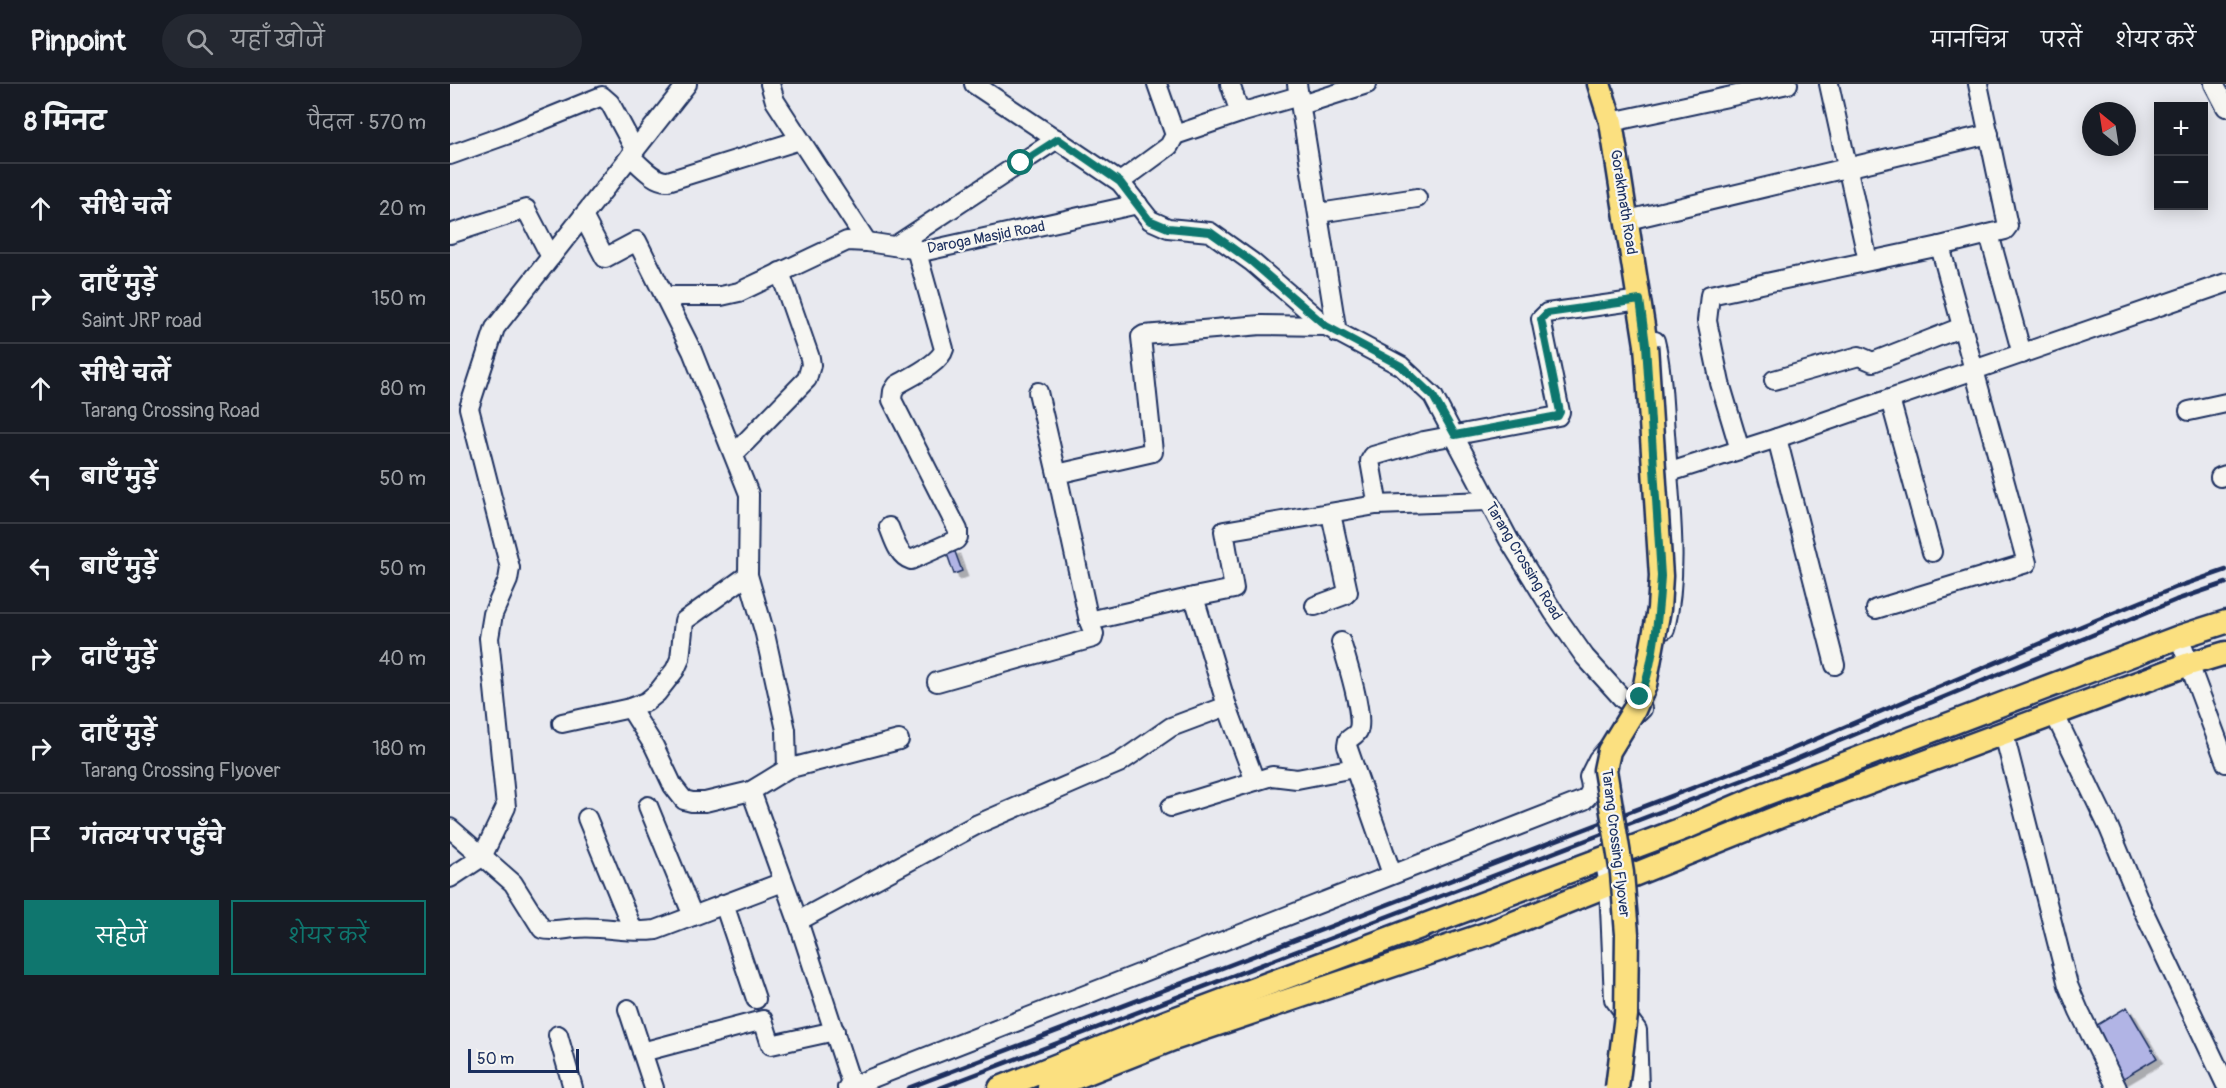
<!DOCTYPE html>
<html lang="hi">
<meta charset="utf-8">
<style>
:root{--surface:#171b24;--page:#242831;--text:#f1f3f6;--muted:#9ea1a6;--line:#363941;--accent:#0f766e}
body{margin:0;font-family:Pangolin,"Playpen Sans Deva",sans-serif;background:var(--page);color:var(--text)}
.controls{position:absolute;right:18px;top:18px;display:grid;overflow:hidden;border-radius:0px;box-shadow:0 3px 15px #0003}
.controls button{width:54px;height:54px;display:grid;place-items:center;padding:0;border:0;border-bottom:2px solid var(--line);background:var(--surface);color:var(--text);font:30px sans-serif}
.compass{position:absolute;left:1632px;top:18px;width:54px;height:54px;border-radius:50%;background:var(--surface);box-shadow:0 3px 15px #0003;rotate:330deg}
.scale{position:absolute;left:18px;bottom:15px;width:111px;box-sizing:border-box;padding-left:6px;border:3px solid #1b2f5e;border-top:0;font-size:16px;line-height:21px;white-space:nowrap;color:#1b2f5e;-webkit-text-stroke:4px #f6f6f2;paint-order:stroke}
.stop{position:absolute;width:18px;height:18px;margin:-14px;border:4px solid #0f766e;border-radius:50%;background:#fff}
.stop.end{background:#0f766e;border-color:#fff;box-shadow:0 2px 6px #0008}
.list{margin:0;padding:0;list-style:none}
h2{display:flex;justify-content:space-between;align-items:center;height:78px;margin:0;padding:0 24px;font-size:26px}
h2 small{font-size:20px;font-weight:400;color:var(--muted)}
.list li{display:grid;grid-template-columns:39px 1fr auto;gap:18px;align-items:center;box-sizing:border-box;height:90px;padding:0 24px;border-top:2px solid var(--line)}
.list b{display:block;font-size:22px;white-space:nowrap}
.list p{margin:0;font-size:20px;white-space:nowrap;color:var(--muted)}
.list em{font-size:20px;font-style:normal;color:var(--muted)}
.actions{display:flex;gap:12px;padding:18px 24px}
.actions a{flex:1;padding:14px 0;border:2px solid var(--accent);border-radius:0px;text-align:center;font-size:21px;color:var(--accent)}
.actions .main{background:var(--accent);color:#fff}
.icon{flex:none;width:33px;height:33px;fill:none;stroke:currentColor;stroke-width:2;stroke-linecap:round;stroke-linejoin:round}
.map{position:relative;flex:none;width:1776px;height:1004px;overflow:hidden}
header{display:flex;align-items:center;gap:36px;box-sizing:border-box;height:84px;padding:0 30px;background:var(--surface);border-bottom:2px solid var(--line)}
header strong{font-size:28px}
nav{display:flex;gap:33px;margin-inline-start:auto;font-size:21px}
.search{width:420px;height:54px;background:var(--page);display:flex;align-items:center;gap:15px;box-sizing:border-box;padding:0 21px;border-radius:33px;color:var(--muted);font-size:22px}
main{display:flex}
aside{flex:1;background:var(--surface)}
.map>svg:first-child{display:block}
.building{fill:#b1b4e5;stroke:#1b2f5e;stroke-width:1.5;filter:url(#shadow)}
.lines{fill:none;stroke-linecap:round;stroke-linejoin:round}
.minor-casing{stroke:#1b2f5e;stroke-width:22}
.major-casing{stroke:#1b2f5e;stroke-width:27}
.minor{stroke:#f6f6f2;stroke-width:18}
.major{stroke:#fbe080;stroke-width:22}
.rail{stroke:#1b2f5e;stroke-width:4.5}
.major-bridge-casing{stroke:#1b2f5e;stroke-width:27;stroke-linecap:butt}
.major-bridge{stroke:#fbe080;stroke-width:22}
.route{stroke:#0f766e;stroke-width:8}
.labels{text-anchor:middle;stroke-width:4.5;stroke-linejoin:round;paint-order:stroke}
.street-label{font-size:15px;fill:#1b2f5e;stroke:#f6f6f2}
</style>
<header>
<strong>Pinpoint</strong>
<div class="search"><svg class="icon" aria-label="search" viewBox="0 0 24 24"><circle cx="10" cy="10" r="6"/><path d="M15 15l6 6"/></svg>यहाँ खोजें</div>
<nav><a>मानचित्र</a><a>परतें</a><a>शेयर करें</a></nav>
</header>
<main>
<aside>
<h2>8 मिनट<small>पैदल · 570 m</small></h2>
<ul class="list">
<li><svg class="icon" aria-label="ahead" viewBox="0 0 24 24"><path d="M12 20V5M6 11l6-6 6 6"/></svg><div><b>सीधे चलें</b></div><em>20 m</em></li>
<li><svg class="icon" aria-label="right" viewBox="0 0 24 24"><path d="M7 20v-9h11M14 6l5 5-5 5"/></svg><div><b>दाएँ मुड़ें</b><p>Saint JRP road</p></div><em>150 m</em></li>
<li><svg class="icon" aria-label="ahead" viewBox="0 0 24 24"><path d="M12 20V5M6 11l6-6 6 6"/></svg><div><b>सीधे चलें</b><p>Tarang Crossing Road</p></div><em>80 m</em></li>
<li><svg class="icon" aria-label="left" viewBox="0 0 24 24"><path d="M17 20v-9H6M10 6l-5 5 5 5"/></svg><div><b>बाएँ मुड़ें</b></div><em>50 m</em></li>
<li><svg class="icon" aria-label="left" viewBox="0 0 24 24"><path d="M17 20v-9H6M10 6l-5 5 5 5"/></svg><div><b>बाएँ मुड़ें</b></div><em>50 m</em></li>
<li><svg class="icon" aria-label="right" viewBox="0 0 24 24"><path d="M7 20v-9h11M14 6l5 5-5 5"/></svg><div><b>दाएँ मुड़ें</b></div><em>40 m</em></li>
<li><svg class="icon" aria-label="right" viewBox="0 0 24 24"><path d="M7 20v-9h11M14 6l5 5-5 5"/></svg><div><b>दाएँ मुड़ें</b><p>Tarang Crossing Flyover</p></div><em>180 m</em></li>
<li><svg class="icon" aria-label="arrive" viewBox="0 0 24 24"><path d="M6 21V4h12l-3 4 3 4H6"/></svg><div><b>गंतव्य पर पहुँचे</b></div></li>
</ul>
<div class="actions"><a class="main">सहेजें</a><a>शेयर करें</a></div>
</aside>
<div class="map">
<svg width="1776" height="1004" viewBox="0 0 1776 1004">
<defs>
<filter id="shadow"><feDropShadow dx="5.5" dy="5.5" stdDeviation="0" flood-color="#0004"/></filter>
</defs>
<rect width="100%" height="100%" fill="#e8e9ef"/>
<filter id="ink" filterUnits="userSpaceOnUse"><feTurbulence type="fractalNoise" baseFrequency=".0167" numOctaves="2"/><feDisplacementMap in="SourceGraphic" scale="12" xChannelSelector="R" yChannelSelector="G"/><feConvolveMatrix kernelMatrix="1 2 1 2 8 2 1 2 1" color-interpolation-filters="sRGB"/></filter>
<g filter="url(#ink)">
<!-- building -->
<g class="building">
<path d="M504 465 512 487 504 490 496 467Z"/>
<path d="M1677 923 1707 974 1672 995 1642 944Z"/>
</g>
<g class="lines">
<!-- minor casing -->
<g class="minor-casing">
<g id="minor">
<path d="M320 0 325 17 417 158"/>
<path d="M524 0 670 98 700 136 718 144 760 148 802 178 876 242"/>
<path d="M847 0 887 249"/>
<path d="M1379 0 1418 177"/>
<path d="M1764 0 1776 23"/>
<path d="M851 21 917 0"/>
<path d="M790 29 849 12"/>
<path d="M1161 38 1338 0"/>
<path d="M725 51 790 29 780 0"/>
<path d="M0 71 56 51 152 12 160 19 185 66"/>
<path d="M180 72C190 81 204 98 218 97L350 56"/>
<path d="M670 98 719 62 725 51 707 0"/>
<path d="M869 129 967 114"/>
<path d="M133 132 155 174 187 157 242 267 299 410 298 491 315 550 336 646 337 685"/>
<path d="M1178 136 1539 50"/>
<path d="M0 150 76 125 101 173"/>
<path d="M1539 150 1572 270"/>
<path d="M445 162 607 55"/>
<path d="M1490 162 1555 146 1558 142 1528 0"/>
<path d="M215 212H271L289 208 397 157 417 158 476 167 688 120"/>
<path d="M1205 257C1213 289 1213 329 1216 362 1220 423 1229 485 1215 545"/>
<path d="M1324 296 1409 272 1423 278 1512 243"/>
<path d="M588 308 607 390"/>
<path d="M1440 315 1482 468"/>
<path d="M1739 327 1776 319"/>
<path d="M1327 354 1385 581"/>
<path d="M1290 366 1270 299 1257 237 1260 211 1490 162 1577 479 1426 525"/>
<path d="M284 370 357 295 361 281 360 274 330 188"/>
<path d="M1217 389 1327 354 1776 199"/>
<path d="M1770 393 1776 391"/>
<path d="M926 421 1038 417"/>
<path d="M439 443C444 455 448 472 461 476L506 456 508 453V446L442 316 443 307 447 301C460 293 490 280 494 265L466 165"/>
<path d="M744 513 784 505 774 447 926 421 927 417 920 377 923 372 974 357 1108 332 1110 328 1091 235 1097 229 1190 216"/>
<path d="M865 522 895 511 898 508 881 430"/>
<path d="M639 537 744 513 777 622 805 697"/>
<path d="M1729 553 1776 679"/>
<path d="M891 558C896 574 915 634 908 647 906 651 901 653 898 656L897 662 942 790"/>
<path d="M487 598 643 554 644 550 639 537 607 390 703 368 691 253 694 251 811 241 876 242 951 282 983 312 1059 456 1104 529 1135 573 1173 615 1192 625 1188 629"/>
<path d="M180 624 204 662 223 702 234 716 242 718H255L301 707 337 685 449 656"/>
<path d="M1605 631 1659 744 1693 826 1776 1001"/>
<path d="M112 639 180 624 196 618 207 609 225 586 230 575 234 537 298 491"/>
<path d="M1554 650 1618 901 1629 927 1667 1004"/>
<path d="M301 707 348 837"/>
<path d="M198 722 243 832"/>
<path d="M721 723 822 692 847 695 904 684"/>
<path d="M137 734 183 846"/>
<path d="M0 744 63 799 92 845C103 848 114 845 125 844 152 841 179 850 206 846L333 798"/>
<path d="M1154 774 1159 801 1164 915 1187 946 1189 1004"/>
<path d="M0 794 32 773 56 723 39 554 43 530 58 496 60 484 19 324 45 244 237 0"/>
<path d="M274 820 306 915"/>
<path d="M178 925 204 1004"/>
<path d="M108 951 123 1004"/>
<path d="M192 968 313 936 321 961 385 947"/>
<path d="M402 1002 348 837 528 740 669 679 721 643 777 622"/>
<path d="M397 1004 1134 716C1142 709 1142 703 1139 693L1148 675 1157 665"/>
</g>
</g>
<!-- major casing -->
<g class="major-casing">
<g id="major">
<path d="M1149 0 1161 38 1196 261"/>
<path d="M550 1004 716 938 1240 742 1315 710 1729 553 1776 538"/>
<path d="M599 1004 723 955 1039 849 1333 731 1739 580 1776 569"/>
</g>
</g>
<!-- minor -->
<use href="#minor" class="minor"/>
<!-- major -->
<use href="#major" class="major"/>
<!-- rail -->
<g class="rail">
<path d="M458 1004 1326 672 1634 541 1727 503 1776 486"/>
<path d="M490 1004 1327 683 1726 516 1776 499"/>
</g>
<!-- major-bridge casing -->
<g class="major-bridge-casing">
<path id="major-bridge" d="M1167 1004 1176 931 1177 850 1172 789 1155 686 1159 667 1184 626 1195 601 1209 525 1211 492 1196 261"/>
</g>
<!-- major-bridge -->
<use href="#major-bridge" class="major-bridge"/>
</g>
</g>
<g class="lines" filter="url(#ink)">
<!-- route -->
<path class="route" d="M571 79 608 55 670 98 699 136 718 144 760 148 802 178 876 242 951 282 983 312 1005 351 1108 332 1110 328 1091 235 1097 229 1190 216 1196 261 1211 492C1209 526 1204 582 1190 613"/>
</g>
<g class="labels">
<!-- street labels -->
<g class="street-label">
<text transform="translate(1174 118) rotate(81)" y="5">Gorakhnath Road</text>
<text transform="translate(536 153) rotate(-11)" y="5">Daroga Masjid Road</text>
<text transform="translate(1074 477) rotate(59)" y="5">Tarang Crossing Road</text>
<text transform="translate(1166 759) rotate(83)" y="5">Tarang Crossing Flyover</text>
</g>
</g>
</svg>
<div class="controls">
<button>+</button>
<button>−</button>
</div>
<svg class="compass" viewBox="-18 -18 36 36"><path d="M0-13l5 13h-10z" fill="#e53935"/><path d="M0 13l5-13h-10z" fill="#9ea1a6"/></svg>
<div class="scale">50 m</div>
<div class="stop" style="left:571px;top:79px"></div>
<div class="stop end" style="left:1190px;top:613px"></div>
</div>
</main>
